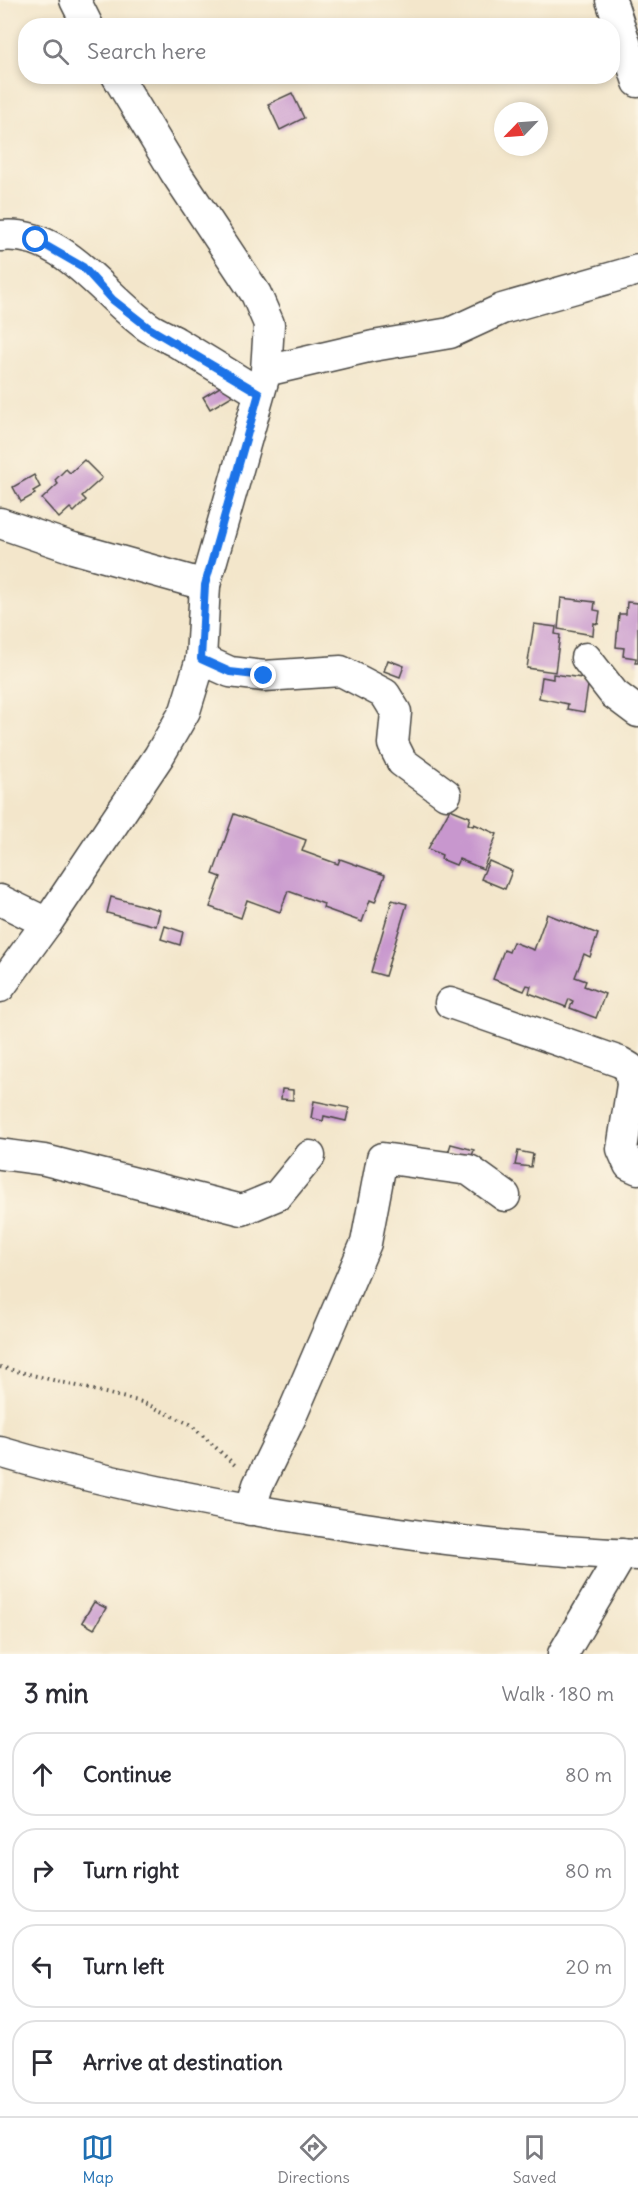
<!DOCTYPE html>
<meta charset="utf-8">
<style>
:root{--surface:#fff;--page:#f2f2f3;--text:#2b2b33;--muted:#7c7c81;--line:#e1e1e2;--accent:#1f6fb2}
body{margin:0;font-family:Delius,sans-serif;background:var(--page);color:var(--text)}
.compass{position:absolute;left:494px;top:102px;width:54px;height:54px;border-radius:50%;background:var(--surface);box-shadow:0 3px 9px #0003;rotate:245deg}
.stop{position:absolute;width:18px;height:18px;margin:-14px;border:4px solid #1a73e8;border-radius:50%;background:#fff}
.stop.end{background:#1a73e8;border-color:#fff;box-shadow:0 2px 6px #0008}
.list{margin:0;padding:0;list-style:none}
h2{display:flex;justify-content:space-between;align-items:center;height:78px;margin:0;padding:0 24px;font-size:26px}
h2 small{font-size:20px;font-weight:400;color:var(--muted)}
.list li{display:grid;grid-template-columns:39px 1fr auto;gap:18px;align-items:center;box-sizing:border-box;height:84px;margin:0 12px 12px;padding:0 12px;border:2px solid var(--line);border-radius:24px}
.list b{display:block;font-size:22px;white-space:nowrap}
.list em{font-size:20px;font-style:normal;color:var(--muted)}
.icon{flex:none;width:33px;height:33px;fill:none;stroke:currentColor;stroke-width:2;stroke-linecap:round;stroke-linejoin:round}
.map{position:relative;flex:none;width:638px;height:1654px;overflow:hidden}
.search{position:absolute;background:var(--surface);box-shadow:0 3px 9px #0003;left:18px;right:18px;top:18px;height:66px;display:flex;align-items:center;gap:15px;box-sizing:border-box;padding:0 21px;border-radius:24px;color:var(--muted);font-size:22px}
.sheet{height:462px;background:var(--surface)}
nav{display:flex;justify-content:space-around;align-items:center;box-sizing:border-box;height:84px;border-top:2px solid var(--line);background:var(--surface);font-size:16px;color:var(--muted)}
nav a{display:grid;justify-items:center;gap:3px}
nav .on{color:var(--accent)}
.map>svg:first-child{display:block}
.building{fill:#c897ce}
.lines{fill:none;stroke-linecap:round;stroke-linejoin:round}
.minor-casing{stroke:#494743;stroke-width:33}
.path{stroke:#494743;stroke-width:4;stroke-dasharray:1.5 4.5;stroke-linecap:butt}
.minor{stroke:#fff;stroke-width:30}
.route{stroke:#1a73e8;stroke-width:8}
</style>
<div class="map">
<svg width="638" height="1654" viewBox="0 0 638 1654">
<rect width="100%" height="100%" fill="#fcf5e5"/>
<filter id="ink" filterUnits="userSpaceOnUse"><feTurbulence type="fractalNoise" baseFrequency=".0167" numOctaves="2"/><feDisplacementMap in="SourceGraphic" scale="12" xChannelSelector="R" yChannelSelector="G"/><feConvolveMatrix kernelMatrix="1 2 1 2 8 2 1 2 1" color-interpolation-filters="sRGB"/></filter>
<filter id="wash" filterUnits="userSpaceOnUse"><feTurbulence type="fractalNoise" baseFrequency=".008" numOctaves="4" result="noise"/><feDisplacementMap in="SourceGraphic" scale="24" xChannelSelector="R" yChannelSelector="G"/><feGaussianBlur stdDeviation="1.35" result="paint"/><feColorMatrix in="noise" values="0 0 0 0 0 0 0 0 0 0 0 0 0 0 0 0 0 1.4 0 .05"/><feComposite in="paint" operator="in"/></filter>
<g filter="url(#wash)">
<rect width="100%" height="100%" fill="#f3e6cb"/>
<g id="blocks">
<!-- building -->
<g class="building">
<path d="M292 93 304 118 280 130 268 104Z"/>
<path d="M225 384 232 396 210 409 203 397Z"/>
<path d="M84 460 102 478 82 496 86 500 74 512 70 508 59 518 42 499 58 484 55 480 66 469 70 473Z"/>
<path d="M34 475 40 487 33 491 35 494 21 502 13 487Z"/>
<path d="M561 598 595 602 594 610 600 611 598 624 594 623 593 635 558 629Z"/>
<path d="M627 602 638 603V663H635L636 658 623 656 624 648 616 647 619 614H626Z"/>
<path d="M534 624 556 627 555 634 560 635 555 672 527 668Z"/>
<path d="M388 660 404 666 400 677 384 671Z"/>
<path d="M553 674 589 679 584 712 567 709 568 704 539 698 542 677 553 679Z"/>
<path d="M450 809 470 817 468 824 473 826 474 824 497 834 483 869 459 859 456 865 441 859 442 855 428 849Z"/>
<path d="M234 814 306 840 302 851 338 864 340 859 385 875 375 902 370 900 362 922 323 908 324 904 288 891 280 912 247 900 241 918 210 907 221 877 213 874Z"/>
<path d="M489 861 512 871 505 889 481 879Z"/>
<path d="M111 897 160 910 156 926 107 913Z"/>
<path d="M392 900 407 904 385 976 371 972Z"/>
<path d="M547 914 598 934 590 957 584 954 575 977 586 981 584 986 605 994 596 1018 570 1008 573 1001 569 999 566 1007 529 993 531 986 527 985 524 991 493 979 504 950 509 952 513 942 534 950Z"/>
<path d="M165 926 183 932 180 945 161 939Z"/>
<path d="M282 1089 293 1090V1100L281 1099Z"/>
<path d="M314 1101 349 1108 346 1121 324 1116 323 1121 311 1118Z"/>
<path d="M451 1144 474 1150 471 1159 448 1153Z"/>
<path d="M518 1151 533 1154 531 1167 515 1165Z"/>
<path d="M94 1602 106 1608 94 1629 82 1622Z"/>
</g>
</g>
</g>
<g filter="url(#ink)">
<use href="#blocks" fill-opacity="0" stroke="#494743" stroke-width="1.5"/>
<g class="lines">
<!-- minor casing -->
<g class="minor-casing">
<g id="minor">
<path d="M75 0 88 26"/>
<path d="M611 0 638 82"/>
<path d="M0 236C63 229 102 295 148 327 157 333 167 337 176 342 204 359 232 376 259 393"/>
<path d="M266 371 373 346 450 333 502 309 638 270"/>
<path d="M0 523 73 548 205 585"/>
<path d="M586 658 614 694 638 712"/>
<path d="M201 659 230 672 264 676 341 671 385 694 396 712 393 744 402 762 446 794"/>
<path d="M0 900 47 923"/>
<path d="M0 987 47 923 159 756 185 711 201 659 205 585 266 371 269 324 256 294 175 172 117 76"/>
<path d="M450 1003 620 1062 630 1068 632 1085 622 1149 629 1165 638 1169"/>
<path d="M0 1154 45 1160 242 1210 278 1195 310 1156"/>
<path d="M0 1452C101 1482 203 1502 307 1519 417 1537 527 1551 638 1555"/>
<path d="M250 1510 258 1485 291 1417 366 1243 382 1158 469 1170 505 1196"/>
<path d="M563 1654 622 1554"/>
</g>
</g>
<!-- path -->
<path class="path" d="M0 1367 142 1402 190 1424 237 1467"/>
<!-- minor -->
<use href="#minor" class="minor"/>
</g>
</g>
<g class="lines" filter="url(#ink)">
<!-- route -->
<path class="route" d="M36 240 83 267 113 300 149 328 259 393 205 585 201 659 230 672 264 676"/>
</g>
</svg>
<svg class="compass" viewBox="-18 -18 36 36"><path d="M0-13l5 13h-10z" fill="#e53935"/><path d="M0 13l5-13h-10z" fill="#7c7c81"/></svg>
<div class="stop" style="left:36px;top:240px"></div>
<div class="stop end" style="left:264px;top:676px"></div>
<div class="search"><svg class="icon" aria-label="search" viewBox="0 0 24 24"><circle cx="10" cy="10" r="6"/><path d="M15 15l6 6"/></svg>Search here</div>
</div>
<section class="sheet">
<h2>3 min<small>Walk · 180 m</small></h2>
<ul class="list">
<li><svg class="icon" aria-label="ahead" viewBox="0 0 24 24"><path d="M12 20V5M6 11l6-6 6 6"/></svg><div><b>Continue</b></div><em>80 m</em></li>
<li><svg class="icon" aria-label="right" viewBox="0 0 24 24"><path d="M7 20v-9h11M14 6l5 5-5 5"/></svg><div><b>Turn right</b></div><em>80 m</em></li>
<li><svg class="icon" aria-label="left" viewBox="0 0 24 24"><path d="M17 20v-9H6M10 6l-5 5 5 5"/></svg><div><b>Turn left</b></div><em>20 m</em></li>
<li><svg class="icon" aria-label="arrive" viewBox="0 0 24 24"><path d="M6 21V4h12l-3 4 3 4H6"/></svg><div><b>Arrive at destination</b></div></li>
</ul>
</section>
<nav>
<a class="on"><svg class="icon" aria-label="map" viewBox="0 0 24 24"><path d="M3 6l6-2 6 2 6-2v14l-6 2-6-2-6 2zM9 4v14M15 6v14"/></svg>Map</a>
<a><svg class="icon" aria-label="directions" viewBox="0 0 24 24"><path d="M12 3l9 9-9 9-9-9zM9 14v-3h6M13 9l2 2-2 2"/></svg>Directions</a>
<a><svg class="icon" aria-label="saved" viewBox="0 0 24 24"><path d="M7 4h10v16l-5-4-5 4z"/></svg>Saved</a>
</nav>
